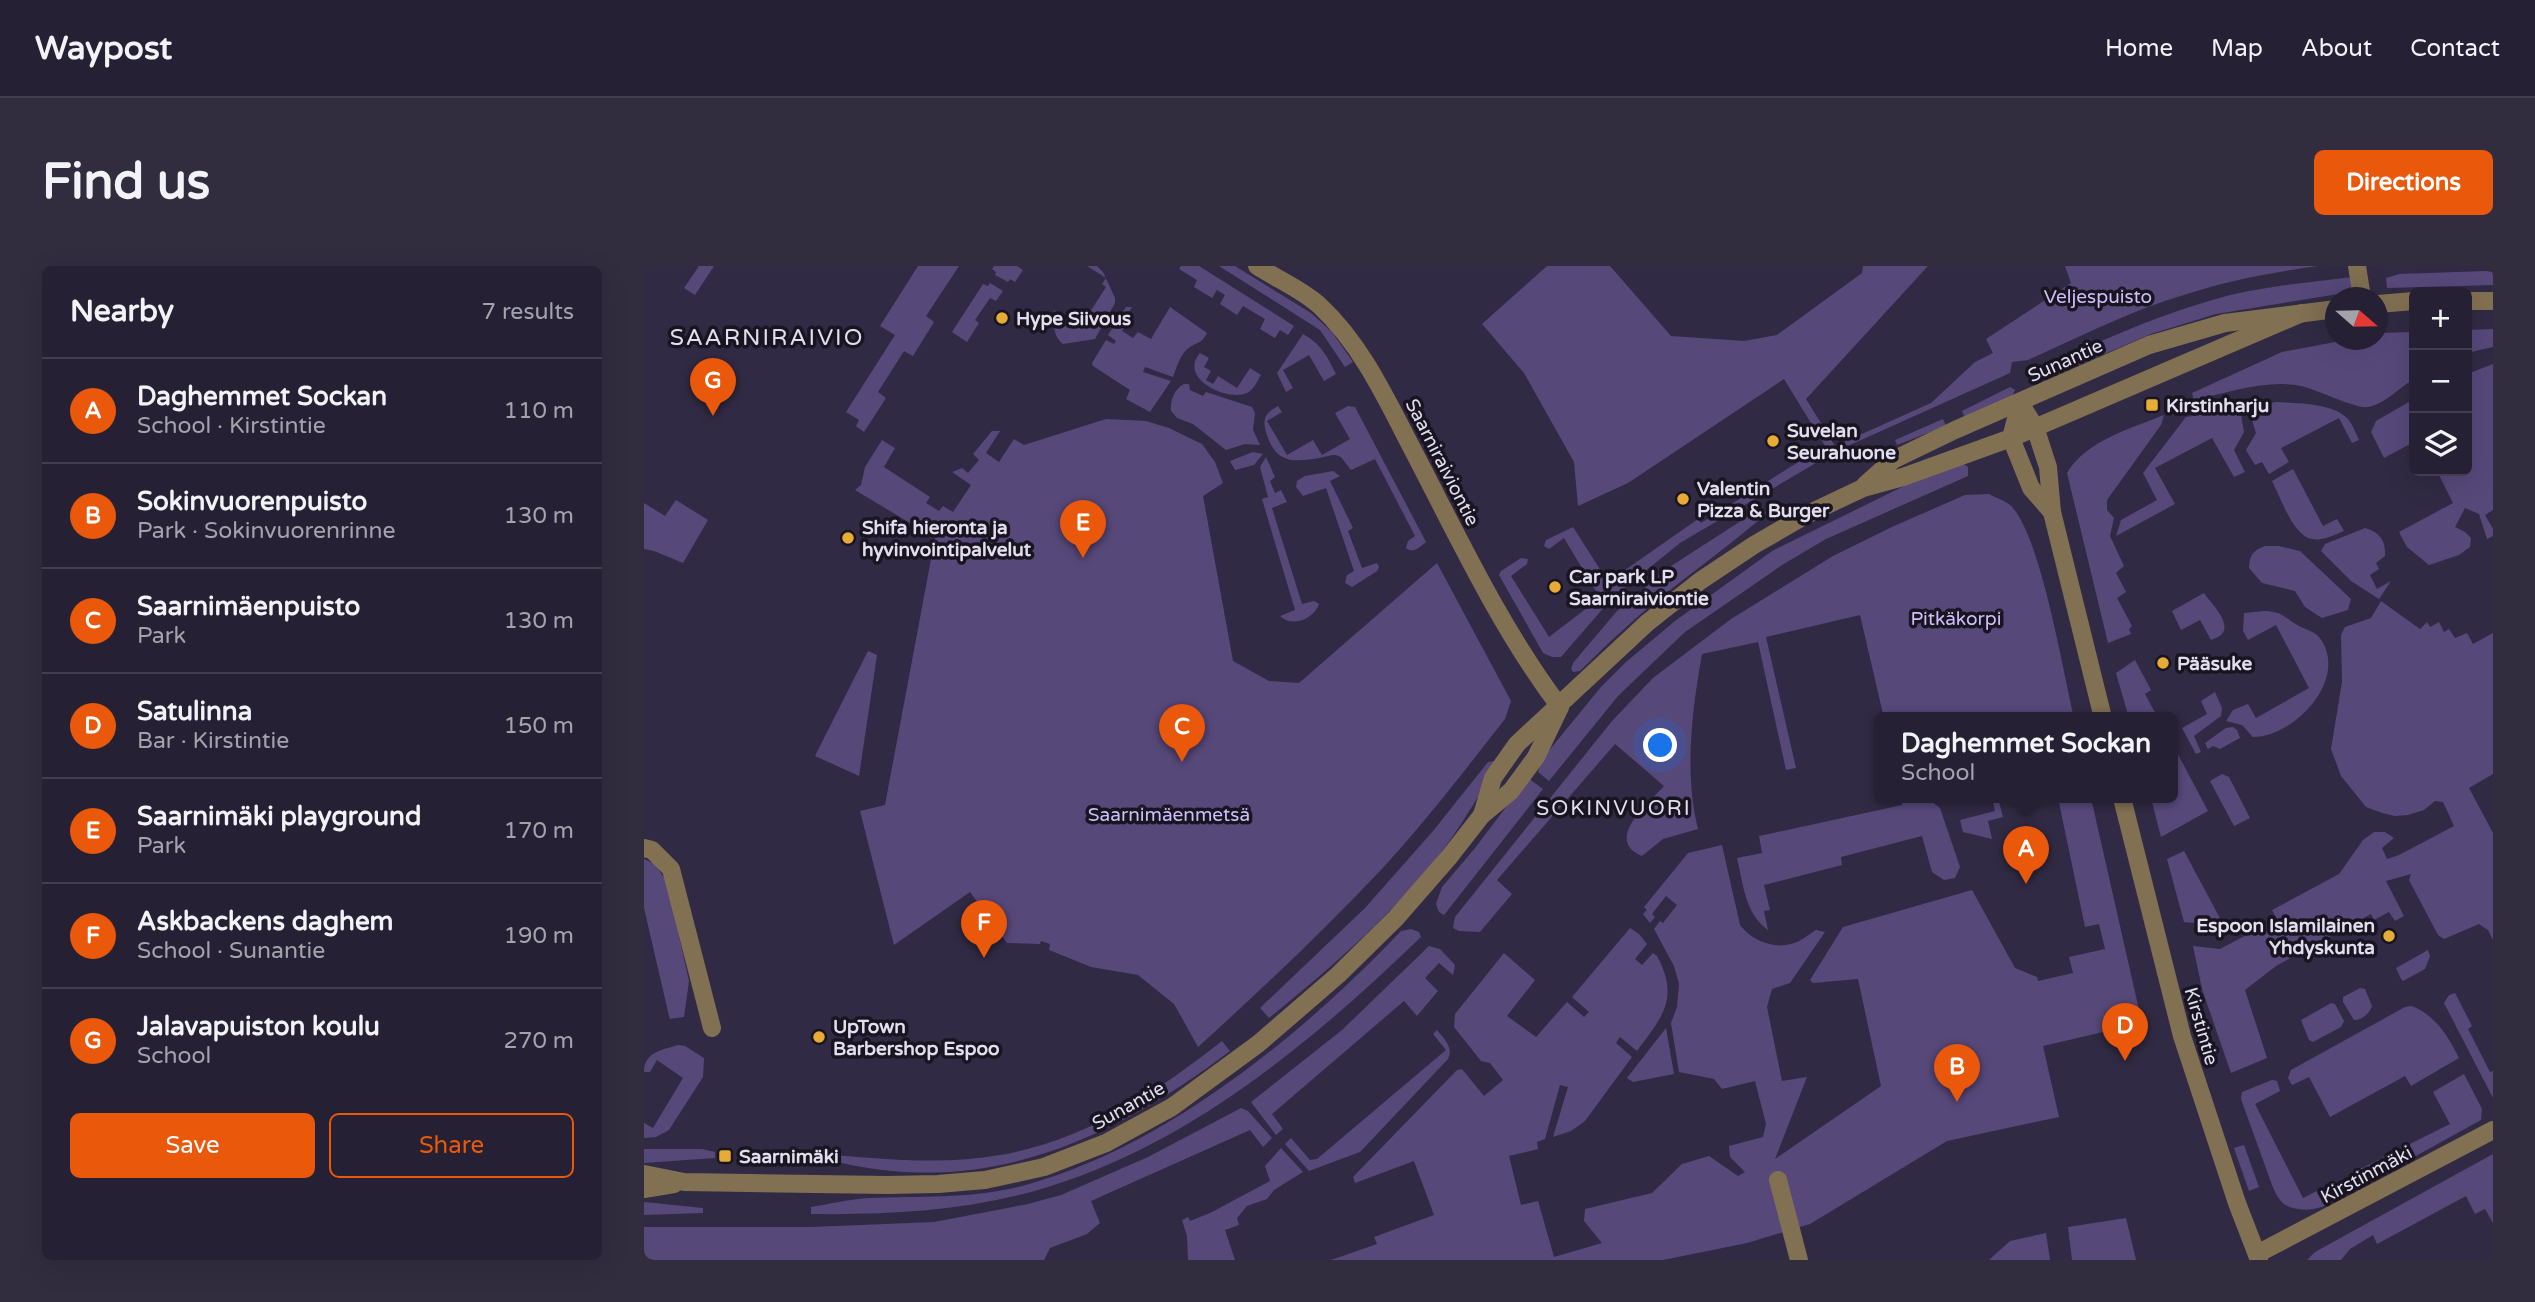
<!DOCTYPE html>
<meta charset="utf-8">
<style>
:root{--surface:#252033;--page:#312d3f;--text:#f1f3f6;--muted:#a3a3ac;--line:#423e4e;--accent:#ea580c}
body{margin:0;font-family:"Varela Round",sans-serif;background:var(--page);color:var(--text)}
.controls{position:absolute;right:21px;top:21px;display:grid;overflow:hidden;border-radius:10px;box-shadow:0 7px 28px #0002}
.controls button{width:63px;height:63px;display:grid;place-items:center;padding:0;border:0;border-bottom:2px solid var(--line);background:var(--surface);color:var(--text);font:35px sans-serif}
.compass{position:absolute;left:1681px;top:21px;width:63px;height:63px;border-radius:50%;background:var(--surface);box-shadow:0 7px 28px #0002;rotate:110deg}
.you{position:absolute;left:1017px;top:480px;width:24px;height:24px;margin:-18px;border:5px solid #fff;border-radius:50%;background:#1a73e8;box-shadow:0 0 0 10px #1a73e833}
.badge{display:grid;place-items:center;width:46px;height:46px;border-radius:50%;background:var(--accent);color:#fff;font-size:23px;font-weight:700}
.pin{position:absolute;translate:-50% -58px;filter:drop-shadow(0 2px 4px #0008)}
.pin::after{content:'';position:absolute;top:37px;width:24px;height:21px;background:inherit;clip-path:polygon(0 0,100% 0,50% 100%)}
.popup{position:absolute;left:1230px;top:446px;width:304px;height:91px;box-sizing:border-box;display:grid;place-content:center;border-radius:10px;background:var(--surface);filter:drop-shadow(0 2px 5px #0005);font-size:23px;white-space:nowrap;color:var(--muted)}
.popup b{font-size:26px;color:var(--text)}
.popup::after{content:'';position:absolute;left:50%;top:100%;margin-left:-14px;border:14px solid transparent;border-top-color:var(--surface)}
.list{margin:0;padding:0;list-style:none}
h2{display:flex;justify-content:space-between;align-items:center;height:91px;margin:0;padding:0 28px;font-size:30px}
h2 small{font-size:23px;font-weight:400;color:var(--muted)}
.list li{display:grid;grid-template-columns:46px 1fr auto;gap:21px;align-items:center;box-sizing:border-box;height:105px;padding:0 28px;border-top:2px solid var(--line)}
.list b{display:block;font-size:26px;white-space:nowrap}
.list p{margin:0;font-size:23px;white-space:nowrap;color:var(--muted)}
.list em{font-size:23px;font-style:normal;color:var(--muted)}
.actions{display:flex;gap:14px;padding:21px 28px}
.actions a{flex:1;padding:16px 0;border:2px solid var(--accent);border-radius:10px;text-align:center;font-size:24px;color:var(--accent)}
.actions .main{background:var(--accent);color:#fff}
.icon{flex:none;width:38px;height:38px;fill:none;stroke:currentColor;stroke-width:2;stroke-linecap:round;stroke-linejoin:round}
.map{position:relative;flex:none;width:1849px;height:994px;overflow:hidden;border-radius:10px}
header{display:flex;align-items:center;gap:42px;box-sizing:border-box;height:98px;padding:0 35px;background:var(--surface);border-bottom:2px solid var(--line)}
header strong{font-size:33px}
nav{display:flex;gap:38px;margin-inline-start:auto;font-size:24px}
.intro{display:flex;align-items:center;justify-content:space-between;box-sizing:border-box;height:168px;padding:0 42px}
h1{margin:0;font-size:49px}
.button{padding:18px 32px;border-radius:10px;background:var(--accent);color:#fff;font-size:24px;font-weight:700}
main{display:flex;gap:42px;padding:0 42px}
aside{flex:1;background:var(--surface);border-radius:10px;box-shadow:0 7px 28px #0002}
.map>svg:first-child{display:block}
.green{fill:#57487a}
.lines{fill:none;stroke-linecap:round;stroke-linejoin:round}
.minor{stroke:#827052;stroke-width:18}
.poi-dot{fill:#e6ac36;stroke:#181521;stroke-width:2.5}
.labels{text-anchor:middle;stroke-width:7;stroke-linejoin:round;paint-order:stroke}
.park-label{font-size:19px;fill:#cdbef9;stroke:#181521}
.poi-label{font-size:19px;font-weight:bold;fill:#e2deef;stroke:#181521;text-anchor:start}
.street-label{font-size:19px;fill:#e2deef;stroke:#181521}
.neighbourhood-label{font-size:21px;letter-spacing:2px;fill:#e2deef;stroke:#181521}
.quarter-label{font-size:23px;letter-spacing:2px;fill:#e2deef;stroke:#181521}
</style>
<header>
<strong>Waypost</strong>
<nav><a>Home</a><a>Map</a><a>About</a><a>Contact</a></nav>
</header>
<div class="intro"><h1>Find us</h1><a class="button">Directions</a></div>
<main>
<aside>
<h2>Nearby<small>7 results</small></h2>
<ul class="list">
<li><span class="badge">A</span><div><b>Daghemmet Sockan</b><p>School · Kirstintie</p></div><em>110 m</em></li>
<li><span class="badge">B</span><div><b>Sokinvuorenpuisto</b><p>Park · Sokinvuorenrinne</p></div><em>130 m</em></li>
<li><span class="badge">C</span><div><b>Saarnimäenpuisto</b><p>Park</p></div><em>130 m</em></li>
<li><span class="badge">D</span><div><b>Satulinna</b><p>Bar · Kirstintie</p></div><em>150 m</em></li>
<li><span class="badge">E</span><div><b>Saarnimäki playground</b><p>Park</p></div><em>170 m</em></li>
<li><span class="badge">F</span><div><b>Askbackens daghem</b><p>School · Sunantie</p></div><em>190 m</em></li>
<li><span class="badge">G</span><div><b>Jalavapuiston koulu</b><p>School</p></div><em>270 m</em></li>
</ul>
<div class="actions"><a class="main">Save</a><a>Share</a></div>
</aside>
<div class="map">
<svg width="1849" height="994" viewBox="0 0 1849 994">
<rect width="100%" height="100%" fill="#312a44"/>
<!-- green -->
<g class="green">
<path d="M55 0H70L51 29 40 22Z"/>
<path d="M274 0H315L282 50 290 56 269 90 260 85 234 126 242 132 220 166 212 160 215 154 202 146 251 69 236 60Z"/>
<path d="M350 0H373L379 4 371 16 366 13 364 16 351 9 352 6 348 3Z"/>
<path d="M443 0H453L459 6 471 32V37L451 73 419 78C408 69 410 57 410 44L437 60 462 21 458 18 462 12Z"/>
<path d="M537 0H555L650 60 644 69 636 64 631 72 616 63 621 53 599 40 593 49 576 38 581 29 573 24 568 32 550 21 553 14 535 3Z"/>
<path d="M575 0H591L667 47 688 66 709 96 701 101 676 64Z"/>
<path d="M903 0H966L1027 70 1100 75 1133 69 1218 7 1219 0H1284L1162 133 1191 180 1287 137 1331 96 1349 87 1342 73 1427 17 1421 0H1674C1630 6 1586 14 1543 28 1488 44 1437 70 1384 94L1368 96 1366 107 1186 188 1140 113 984 217 934 240 930 196 880 107 838 58Z"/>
<path d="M1842 5 1849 6V19L1743 22 1742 12 1755 8Z"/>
<path d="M1708 11 1710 24 1707 26 1572 48 1507 68 1402 113 1393 112 1392 108 1395 102C1451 78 1506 52 1565 35 1611 21 1660 17 1708 11Z"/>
<path d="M346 17 359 25 352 35 346 32 331 54 335 57 323 76 308 66 339 18 344 20Z"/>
<path d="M482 41H488L480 55 483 57 478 65 489 72 494 66 507 73 526 41 563 67C558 77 554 76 546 81 536 88 533 100 529 111L501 101 499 106 527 115 506 146 482 133 486 124 449 100 448 97 462 74 470 78 472 75 464 69Z"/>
<path d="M1849 63V81L1823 87V64Z"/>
<path d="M1770 66V113C1756 121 1741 138 1724 141 1712 143 1674 124 1657 120 1623 113 1583 127 1550 134L1548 127 1638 86 1702 74H1734V67Z"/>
<path d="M659 68C677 78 683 90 692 108L680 115 665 89 639 104 649 122 642 126 633 107Z"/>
<path d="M556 87 565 92 560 101 567 105 562 114 569 118 574 110 593 122 606 102 617 109C613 115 610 124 603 127 583 136 534 112 556 87Z"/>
<path d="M1849 98V244L1841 249 1849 263V270L1843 273 1835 248 1821 242 1811 261 1821 266 1827 272 1826 281 1815 289 1785 299 1763 281 1755 266 1809 237 1793 205H1823V108Z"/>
<path d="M540 118H545L546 124 559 130 562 126 608 141 611 147 609 164 616 179 601 178 582 184 549 158 533 152 527 145C526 135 530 123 540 118Z"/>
<path d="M1366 121 1371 124 1368 131 1321 152 1318 145Z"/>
<path d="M1770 133V176L1740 192 1727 166 1732 155Z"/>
<path d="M1633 136C1653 137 1690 137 1704 153 1709 159 1712 168 1715 174L1708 177 1695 152 1637 182 1645 196 1625 208 1618 196 1611 199 1602 184 1612 167 1604 141Z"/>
<path d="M634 140 638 146 623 155 643 189 669 174 678 189 706 173 691 147 704 140 711 141 782 276C776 281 769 288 762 282L764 275 771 270 731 193 707 204 697 191 692 189C685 189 682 191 675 192 646 197 631 196 622 166 618 152 622 147 634 140Z"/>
<path d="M1596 143 1600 166 1590 184 1601 206 1590 211 1568 172 1511 202 1531 238 1472 270 1477 254 1513 234 1499 207 1542 151Z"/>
<path d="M1520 149 1517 159 1463 234V244L1470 252 1466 270 1480 300 1472 307 1482 326 1473 332 1488 360 1485 363 1487 368 1464 377 1423 207C1443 174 1486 163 1520 149Z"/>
<path d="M462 153 502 155 525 162 558 178 571 196 579 217 559 230 589 395 625 415 655 417 793 297 867 435 861 453C820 505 780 558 735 606 677 667 617 724 554 781L530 738 494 709 447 701 405 684 406 678 397 675 396 678 363 677 326 626 250 679 216 545 241 539 291 272 211 224 217 219 221 201 238 174 251 182 240 201 286 231 282 237 295 245 299 240 309 246 327 219 308 206 318 202 324 207 335 194 329 188 348 165H356L342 187 355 196 370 173 380 179Z"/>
<path d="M1299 153 1302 160 1253 179 1251 174Z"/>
<path d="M1172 185 1177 194 1036 277 968 332 917 391H908L899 387 855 309 857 305 877 292 884 293 883 298 867 310 905 371 956 332 920 272 905 283 900 280 902 274 929 261 964 316 1054 253 1057 257Z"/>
<path d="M609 186 619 188 610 199 591 204 586 195Z"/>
<path d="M622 191 631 211 626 215 631 227 637 224 643 236 628 242 658 338 670 335 675 338C670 353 648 362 636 350L651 344 618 233 624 231 616 201Z"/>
<path d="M1317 196 1324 201V210L1182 273 1138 299 1041 366 974 430 905 515 894 506 898 493 957 421 982 396 1031 355 1128 285 1260 220Z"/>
<path d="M1649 203 1679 260 1693 253 1700 265C1690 269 1679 275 1668 273 1649 270 1636 230 1628 215Z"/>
<path d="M689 205 696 210 686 215 709 262 704 265 718 302 733 297 735 301 733 305 708 321 701 317 703 309 710 305 682 222 659 230 652 221 653 215 661 210Z"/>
<path d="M1345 228C1352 232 1363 235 1368 241 1397 272 1419 406 1430 452H1240L1216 349 1122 371 1152 502 1142 504 1114 376 1058 388C1048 444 1040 508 1054 563L1019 573 998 590C959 574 1005 537 1020 520L971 478 853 614 868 628 836 666 815 665 809 662 811 651 968 455 1009 412 1087 353 1189 290 1250 260 1321 229Z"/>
<path d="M32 234 64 254 39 297 10 285 0 283V237L21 250Z"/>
<path d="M1117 242 1123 247C1090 276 1055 301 1021 328 991 352 963 378 936 405L929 406 927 403 929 397 973 345 1027 300Z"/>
<path d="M1721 262C1736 266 1742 275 1741 290L1732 297 1735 303 1726 309 1733 323 1747 315 1735 333 1707 315 1677 285 1681 278Z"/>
<path d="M1621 280H1635L1656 285 1707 333 1704 344 1678 352 1661 341 1651 325 1618 317 1605 302C1606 288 1609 285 1621 280Z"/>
<path d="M1560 327C1566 336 1588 357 1578 368 1575 371 1571 372 1567 374L1556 354 1537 364 1528 345Z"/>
<path d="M1737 335 1776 363 1783 356 1786 361 1795 356 1800 366 1805 363 1811 372 1823 367 1829 378 1849 367V508L1825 522 1849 567V674L1844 664 1835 658 1800 673 1794 669 1765 614 1767 608 1742 615 1760 650 1751 655 1745 646 1730 654 1727 648 1632 700 1601 724 1623 792 1587 807 1558 723 1549 680 1576 683 1633 653 1628 644 1695 608 1719 574 1730 566H1741L1750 572 1738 582 1743 593 1755 589 1810 560 1799 536 1791 535 1780 544 1764 549 1751 550 1738 547 1722 541 1697 510 1687 483 1698 416 1697 369 1701 361 1727 352Z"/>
<path d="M1621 345C1640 346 1640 352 1655 360 1663 364 1673 366 1678 375 1703 416 1649 471 1609 471L1598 459 1582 455 1589 444 1604 438 1612 452 1665 422 1632 359 1604 374 1599 365 1600 347Z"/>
<path d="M224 385 233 389 215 510 171 490Z"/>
<path d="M1491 394 1507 424 1501 428 1514 452H1485L1472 407Z"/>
<path d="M1571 426 1578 442 1577 450 1550 470 1557 486 1552 488 1538 462 1563 448 1557 435Z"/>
<path d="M1589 461 1593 464 1596 472 1576 483 1569 480 1564 483 1561 477 1582 462Z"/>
<path d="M1529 479 1564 545 1517 571 1507 532H1529Z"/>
<path d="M850 495 854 498C837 525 821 554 802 580 756 642 686 703 625 752L616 742 721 642 789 565 844 496Z"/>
<path d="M1578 508 1585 511 1606 552 1590 560 1566 515Z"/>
<path d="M884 512 899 523 800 649 795 646 792 638 798 621 831 582Z"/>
<path d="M1348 532H1354L1359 551 1344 555 1348 573 1319 566 1316 554 1351 545Z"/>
<path d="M1414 532H1447L1498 757 1399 780 1415 851 1303 875 1166 958 1103 977 1019 994H687L733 978 730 971 790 949 770 895 711 917 709 911 813 804 818 803 840 830 859 814 846 797 837 795 810 761 811 748 860 687 891 714 863 750 892 771 923 736 940 751 945 746 928 731 986 662 995 668 1003 678 991 693 998 699 1009 687 1013 690C1036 733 1018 751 993 785L976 771 972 777 988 791 941 855 927 865 909 871 924 821 916 819 901 873 893 876 894 883 865 890 877 939 894 935 910 991 958 977 940 955 941 943 1008 927 1038 898 1065 890 1094 910 1101 906 1086 891 1085 880 1119 871 1122 858 1111 815 1078 823 1070 813 1035 806 1027 757 1033 741 1035 718 1030 700 1010 663 1016 655 1019 657 1033 639 1022 630 1008 648 1011 651 1006 657 999 648 1003 644 1000 641 1044 587 1078 579 1096 659C1107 674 1129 683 1147 678 1156 676 1164 669 1172 664L1181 666 1146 717 1128 723 1123 741 1138 815 1163 811 1131 893 1237 820 1214 713 1169 717 1166 714 1199 661 1328 624 1371 702 1393 711 1394 715 1429 707 1425 691 1461 683 1455 658 1441 661Z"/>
<path d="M1275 533 1287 535 1296 542 1316 601 1311 612 1300 614 1288 606 1278 570 1197 591 1198 599 1120 619 1126 644 1120 645 1124 664C1101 648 1099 617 1093 592L1118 587 1115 570 1258 539V534Z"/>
<path d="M1540 585 1578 656 1573 659 1540 656 1523 593Z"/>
<path d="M0 593 11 598 23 616 45 715 40 751 26 753 25 750 0 642Z"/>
<path d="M767 663 775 666 777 671C670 774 549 876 404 921 327 945 247 949 167 948V941C186 938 206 933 225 932 276 930 328 933 378 920 519 883 658 769 757 665Z"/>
<path d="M785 680 796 683 811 699 809 709 795 697 781 712 794 725 773 750 760 735 628 848 639 863 632 869 607 836 698 764Z"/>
<path d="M1784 684 1786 690 1781 703 1759 715 1757 713 1752 702Z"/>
<path d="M1716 722 1721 723 1728 740C1726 747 1718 754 1710 754L1699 736V731Z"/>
<path d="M1811 727 1828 760 1824 763 1846 806 1849 805V832L1800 737 1805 729Z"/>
<path d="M1687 737 1691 738 1700 755 1697 761 1669 776 1665 774 1657 754Z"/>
<path d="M1768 740C1792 750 1804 770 1815 792L1767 820 1761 810 1686 851 1665 811 1648 819 1644 812 1647 804 1761 741Z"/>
<path d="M1022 762 1030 808 989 816 983 812Z"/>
<path d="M793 764C800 773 810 781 804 793L716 886 665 905 641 878 647 872 666 894 673 893 802 784 789 768Z"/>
<path d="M578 775 586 785C487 860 375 917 248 905 223 903 198 897 174 892V888C234 892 297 900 356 889 440 875 512 827 578 775Z"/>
<path d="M34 779 41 780 60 792 59 811 25 864 12 871 0 872V857L9 862 39 812 13 794 6 806H0C0 786 18 784 34 779Z"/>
<path d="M1820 808 1838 843 1837 854 1730 913C1722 916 1712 923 1705 914L1706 908 1806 858 1789 826Z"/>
<path d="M1628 814 1633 815 1636 825 1611 838 1659 932 1691 916 1693 931C1683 944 1654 948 1640 938 1634 933 1631 926 1628 919L1597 833 1598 826Z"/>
<path d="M597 842 604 845 628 872 619 881 606 864 447 935 456 957 443 968 406 982 400 994H0V961H167L290 956 384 938 417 929 504 891Z"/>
<path d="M1600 879 1615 921 1605 925 1590 882Z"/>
<path d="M637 882 659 906 630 924 623 933 603 940 593 952 595 959 581 964 591 994H544L543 970 538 954 544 951 546 955 566 947 626 915 621 900Z"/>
<path d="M0 883H58L71 886V892L0 897Z"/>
<path d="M1849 888V957L1841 943 1831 948 1822 930 1733 978 1729 969 1706 983 1697 994H1663L1671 986Z"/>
<path d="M0 936 59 942V947L0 949Z"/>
<path d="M1482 952 1492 994H1428L1424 961Z"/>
<path d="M1402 967 1406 994H1345L1366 975Z"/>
</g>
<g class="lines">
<!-- minor -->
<g class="minor">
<path d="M613 0C633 13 659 24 676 40 720 81 745 139 773 192 816 275 859 366 916 441"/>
<path d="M1713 0 1718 32"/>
<path d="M1823 35H1849"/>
<path d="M1734 38 1770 35"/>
<path d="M1376 137 1391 161 1404 201 1408 246 1459 452"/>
<path d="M1376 137 1367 172 1387 222 1408 246"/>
<path d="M1221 219 1249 194 1311 164 1505 79 1581 57 1692 43"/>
<path d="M1478 532 1538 770 1593 937 1615 994"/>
<path d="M838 549 849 512 873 478 1003 357 1056 315 1110 279 1162 249 1219 222 1259 211 1367 172 1658 47"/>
<path d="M0 582 8 584 27 603 68 762"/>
<path d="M0 908 40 916 243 919 294 918 341 914 400 901 462 877 528 841 614 778 694 709 752 652 806 590 838 549 867 525 892 491 916 441"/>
<path d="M1134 914 1155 994"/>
<path d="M0 923 30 918"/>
<path d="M1613 988 1849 864"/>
</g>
</g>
<!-- markers -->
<g class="poi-dot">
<circle cx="358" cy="52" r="7"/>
<rect x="1501" y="132" width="14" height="14" rx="3.5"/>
<circle cx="1129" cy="175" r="7"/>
<circle cx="1039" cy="233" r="7"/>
<circle cx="204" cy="272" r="7"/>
<circle cx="911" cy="321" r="7"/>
<circle cx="1519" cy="397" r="7"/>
<circle cx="1745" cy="670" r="7"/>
<circle cx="175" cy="771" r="7"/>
<rect x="74" y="883" width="14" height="14" rx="3.5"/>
</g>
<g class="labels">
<!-- park labels -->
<g class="park-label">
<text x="1454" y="37">Veljespuisto</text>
<text x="1312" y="359">Pitkäkorpi</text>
<text x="525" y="555">Saarnimäenmetsä</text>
</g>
<!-- poi labels -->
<g class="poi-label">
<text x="372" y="59">Hype Siivous</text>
<text x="1522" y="146">Kirstinharju</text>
<text x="1143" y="171">Suvelan<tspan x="1143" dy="22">Seurahuone</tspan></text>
<text x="1053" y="229">Valentin<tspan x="1053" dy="22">Pizza &amp; Burger</tspan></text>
<text x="218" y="268">Shifa hieronta ja<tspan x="218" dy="22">hyvinvointipalvelut</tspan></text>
<text x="925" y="317">Car park LP<tspan x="925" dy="22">Saarniraiviontie</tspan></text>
<text x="1533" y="404">Pääsuke</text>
<text x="1731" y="666" text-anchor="end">Espoon Islamilainen<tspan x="1731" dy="22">Yhdyskunta</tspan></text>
<text x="189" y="767">UpTown<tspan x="189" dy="22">Barbershop Espoo</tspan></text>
<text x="95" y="897">Saarnimäki</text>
</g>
<!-- street labels -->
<g class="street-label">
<text transform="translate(1421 94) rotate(-24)" y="7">Sunantie</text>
<text transform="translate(799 196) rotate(63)" y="7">Saarniraiviontie</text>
<text transform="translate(1558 760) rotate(74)" y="7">Kirstintie</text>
<text transform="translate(484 839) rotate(-29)" y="7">Sunantie</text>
<text transform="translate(1722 908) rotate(-28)" y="7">Kirstinmäki</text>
</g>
<!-- neighbourhood labels -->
<g class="neighbourhood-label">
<text x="970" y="549">SOKINVUORI</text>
</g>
<!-- quarter labels -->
<g class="quarter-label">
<text x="123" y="79">SAARNIRAIVIO</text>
</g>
</g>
</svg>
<div class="controls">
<button>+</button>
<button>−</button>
<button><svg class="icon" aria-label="layers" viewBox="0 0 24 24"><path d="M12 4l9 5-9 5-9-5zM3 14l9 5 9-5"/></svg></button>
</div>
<svg class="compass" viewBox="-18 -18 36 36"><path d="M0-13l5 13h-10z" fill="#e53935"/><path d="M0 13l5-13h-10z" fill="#a3a3ac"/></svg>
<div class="you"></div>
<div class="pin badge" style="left:1382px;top:618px">A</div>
<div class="popup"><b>Daghemmet Sockan</b>School</div>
<div class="pin badge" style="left:1313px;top:836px">B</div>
<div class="pin badge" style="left:538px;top:496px">C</div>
<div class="pin badge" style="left:1481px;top:795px">D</div>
<div class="pin badge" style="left:439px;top:292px">E</div>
<div class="pin badge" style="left:340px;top:692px">F</div>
<div class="pin badge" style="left:69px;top:150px">G</div>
</div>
</main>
